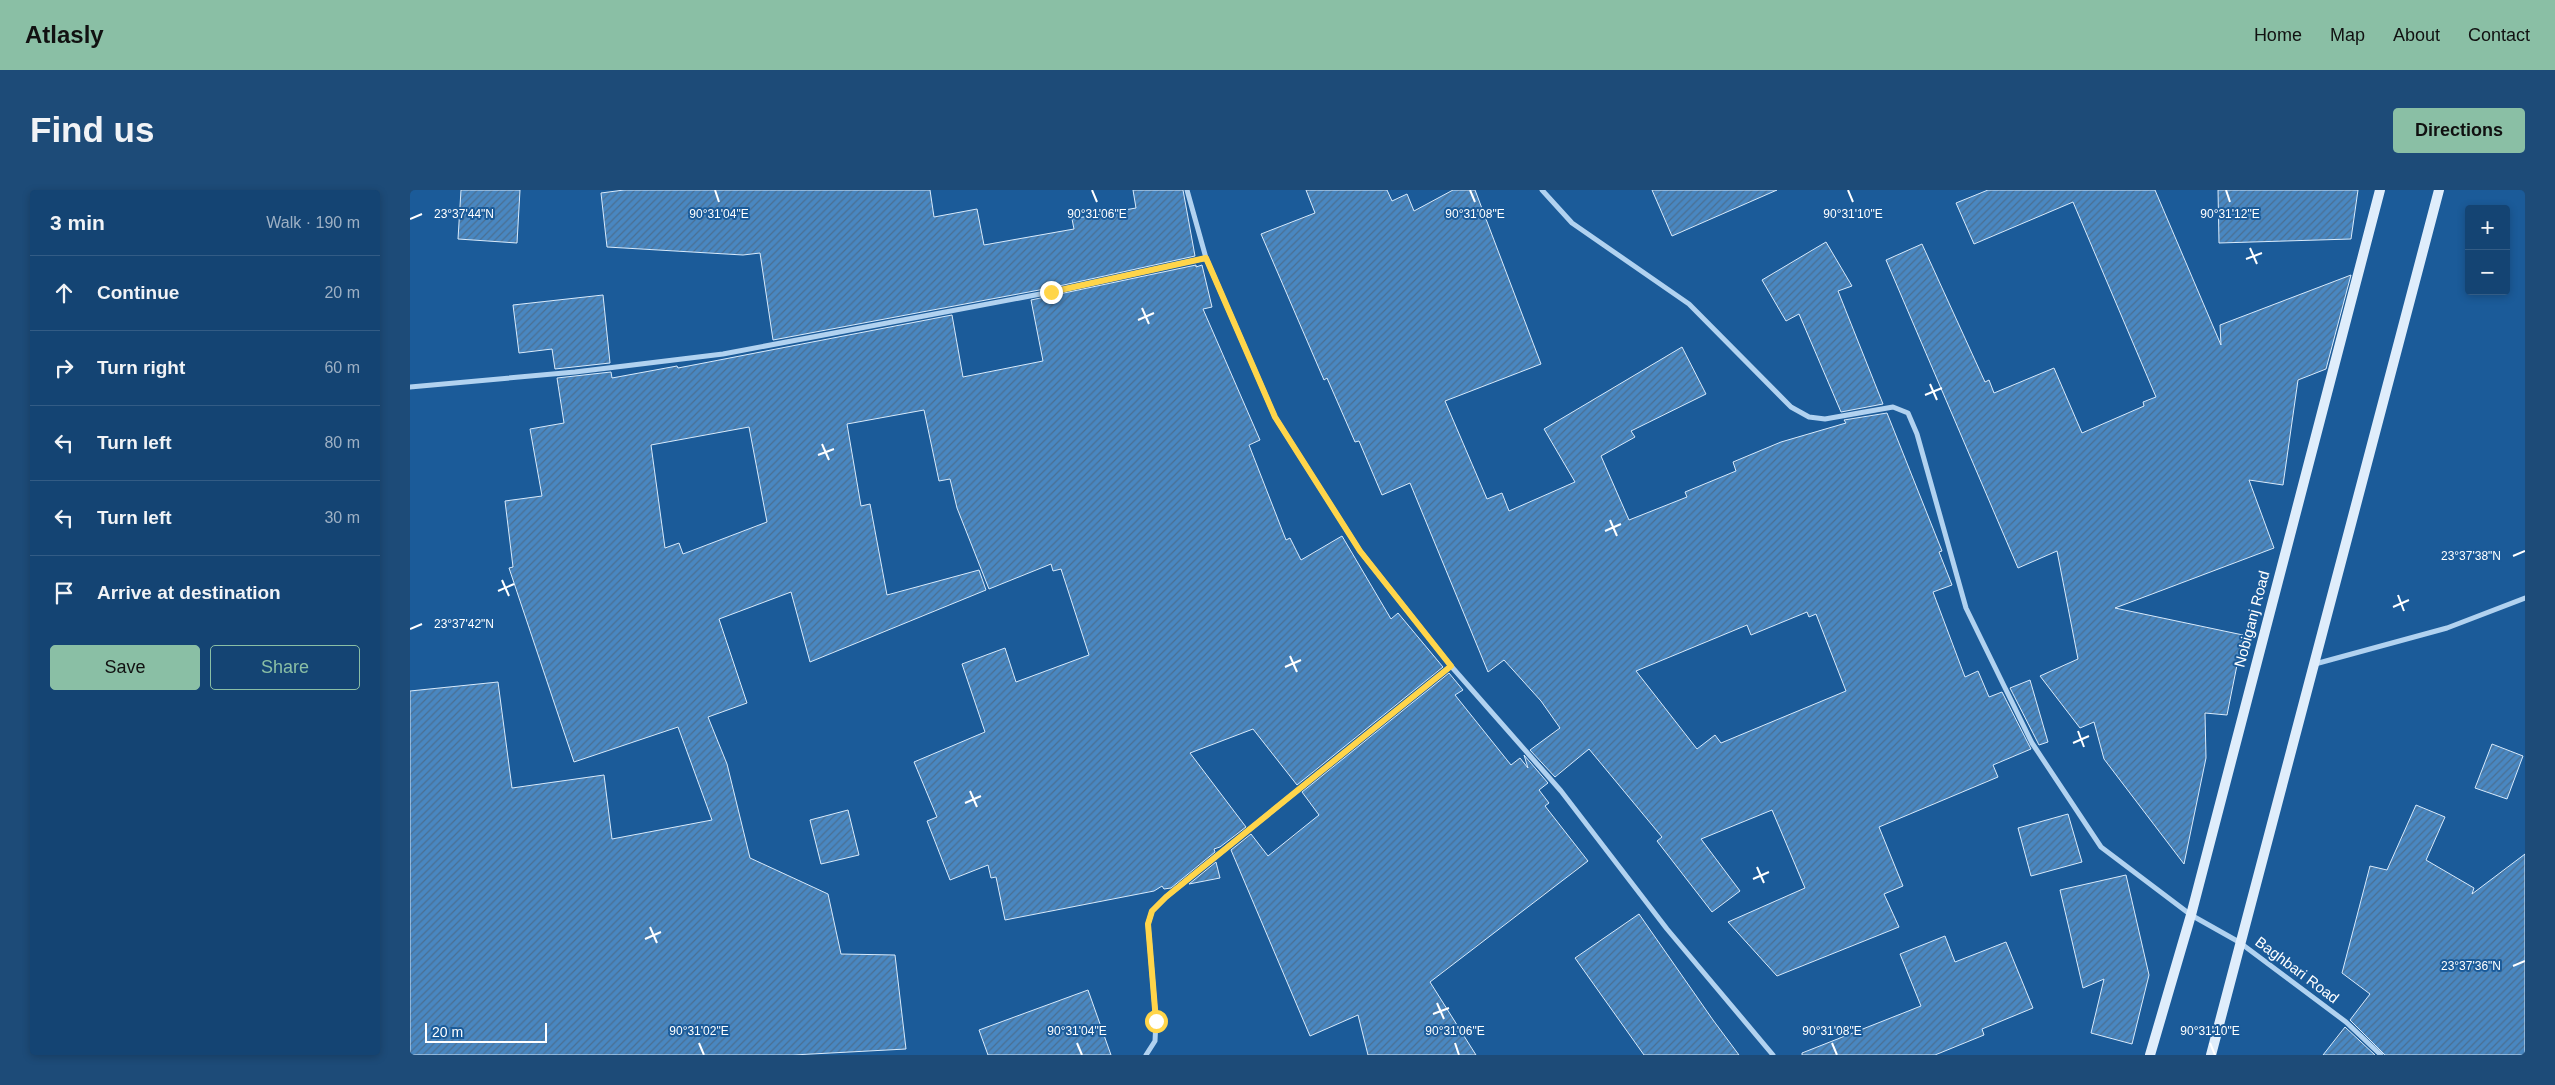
<!DOCTYPE html>
<meta charset="utf-8">
<style>
:root{--surface:#144473;--page:#1d4b78;--text:#f1f3f6;--muted:#9db0c4;--line:#335c85;--accent:#8abfa5}
body{margin:0;font-family:Arial,sans-serif;background:var(--page);color:var(--text)}
.controls{position:absolute;right:15px;top:15px;display:grid;overflow:hidden;border-radius:5px;box-shadow:0 2px 8px #0003}
.controls button{width:45px;height:45px;display:grid;place-items:center;padding:0;border:0;border-bottom:1px solid var(--line);background:var(--surface);color:var(--text);font:25px sans-serif}
.scale{position:absolute;left:15px;bottom:12px;width:122px;box-sizing:border-box;padding-left:5px;border:2px solid #fff;border-top:0;font-size:14px;line-height:18px;white-space:nowrap;color:#fff;-webkit-text-stroke:4px #1b5b99;paint-order:stroke}
.stop{position:absolute;width:15px;height:15px;margin:-11px;border:4px solid #ffd54a;border-radius:50%;background:#fff}
.stop.end{background:#ffd54a;border-color:#fff;box-shadow:0 1px 5px #0008}
.list{margin:0;padding:0;list-style:none}
h2{display:flex;justify-content:space-between;align-items:center;height:65px;margin:0;padding:0 20px;font-size:21px}
h2 small{font-size:16px;font-weight:400;color:var(--muted)}
.list li{display:grid;grid-template-columns:32px 1fr auto;gap:15px;align-items:center;box-sizing:border-box;height:75px;padding:0 20px;border-top:1px solid var(--line)}
.list b{display:block;font-size:19px;white-space:nowrap}
.list em{font-size:16px;font-style:normal;color:var(--muted)}
.actions{display:flex;gap:10px;padding:15px 20px}
.actions a{flex:1;padding:11px 0;border:1px solid var(--accent);border-radius:5px;text-align:center;font-size:18px;color:var(--accent)}
.actions .main{background:var(--accent);color:#111}
.icon{flex:none;width:28px;height:28px;fill:none;stroke:currentColor;stroke-width:2;stroke-linecap:round;stroke-linejoin:round}
.map{position:relative;flex:none;width:2115px;height:865px;overflow:hidden;border-radius:5px}
header{display:flex;align-items:center;gap:30px;box-sizing:border-box;height:70px;padding:0 25px;background:var(--accent);color:#111}
header strong{font-size:24px}
nav{display:flex;gap:28px;margin-inline-start:auto;font-size:18px}
.intro{display:flex;align-items:center;justify-content:space-between;box-sizing:border-box;height:120px;padding:0 30px}
h1{margin:0;font-size:35px}
.button{padding:12px 22px;border-radius:5px;background:var(--accent);color:#111;font-size:18px;font-weight:700}
main{display:flex;gap:30px;padding:0 30px}
aside{flex:1;background:var(--surface);border-radius:5px;box-shadow:0 2px 8px #0003}
.map>svg:first-child{display:block}
.building{fill:url(#building-hatch);stroke:#d8eafb;fill-rule:evenodd}
.lines{fill:none;stroke-linecap:round;stroke-linejoin:round}
.street{stroke:#b1d2f0;stroke-width:5}
.secondary{stroke:#dfedfb;stroke-width:10}
.route{stroke:#ffd54a;stroke-width:6}
.ticks{fill:none;stroke:#fff;stroke-width:2}
.labels{text-anchor:middle;stroke-width:4;stroke-linejoin:round;paint-order:stroke}
.street-label{font-size:15px;fill:#fff;stroke:#1b5b99}
.ticks-label{font-size:12px;text-anchor:middle;fill:#fff;stroke:#1b5b99;stroke-width:4;stroke-linejoin:round;paint-order:stroke}
</style>
<header>
<strong>Atlasly</strong>
<nav><a>Home</a><a>Map</a><a>About</a><a>Contact</a></nav>
</header>
<div class="intro"><h1>Find us</h1><a class="button">Directions</a></div>
<main>
<aside>
<h2>3 min<small>Walk · 190 m</small></h2>
<ul class="list">
<li><svg class="icon" aria-label="ahead" viewBox="0 0 24 24"><path d="M12 20V5M6 11l6-6 6 6"/></svg><div><b>Continue</b></div><em>20 m</em></li>
<li><svg class="icon" aria-label="right" viewBox="0 0 24 24"><path d="M7 20v-9h11M14 6l5 5-5 5"/></svg><div><b>Turn right</b></div><em>60 m</em></li>
<li><svg class="icon" aria-label="left" viewBox="0 0 24 24"><path d="M17 20v-9H6M10 6l-5 5 5 5"/></svg><div><b>Turn left</b></div><em>80 m</em></li>
<li><svg class="icon" aria-label="left" viewBox="0 0 24 24"><path d="M17 20v-9H6M10 6l-5 5 5 5"/></svg><div><b>Turn left</b></div><em>30 m</em></li>
<li><svg class="icon" aria-label="arrive" viewBox="0 0 24 24"><path d="M6 21V4h12l-3 4 3 4H6"/></svg><div><b>Arrive at destination</b></div></li>
</ul>
<div class="actions"><a class="main">Save</a><a>Share</a></div>
</aside>
<div class="map">
<svg width="2115" height="865" viewBox="0 0 2115 865">
<defs>
<pattern id="building-hatch" width="6" height="6" patternUnits="userSpaceOnUse" patternTransform="scale(1.25)"><rect width="6" height="6" fill="#4987c1"/><path d="M-1 1l2-2M0 6l6-6M5 7l2-2" fill="none" stroke="#4a6f92"/></pattern>
</defs>
<rect width="100%" height="100%" fill="#1b5b99"/>
<!-- building -->
<g class="building">
<path d="M51 0H110L107 53 48 49Z"/>
<path d="M214 0H520L524 27 567 19 574 55 664 39 662 29 726 18 723 0H773L785 66 640 98 363 150 350 63 333 65 197 57 191 3Z"/>
<path d="M896 0H977L982 11 997 4 1004 21 1043 0H1065L1131 174 1035 211 1077 309 1092 303 1099 321 1165 292 1134 239 1272 157 1296 204 1221 241 1225 247 1191 266 1219 330 1277 307 1275 302 1326 281 1323 272 1371 252 1436 233 1434 230 1477 223 1532 361 1529 362 1542 395 1523 402 1555 487 1568 481 1579 507 1592 502 1621 559 1583 575 1588 587 1469 637 1493 696 1474 704 1489 737 1367 786 1318 732 1395 698 1362 620 1291 649 1330 701 1302 722 1247 651 1252 647 1179 559 1145 587 1120 560 1150 538 1131 511 1094 470 1078 482 1000 293 972 305 949 251 945 252 917 188 914 190 851 44 905 23ZM1397 422 1399 427 1406 424 1436 501 1311 553 1305 545 1287 559 1226 481 1337 435 1341 445Z"/>
<path d="M1242 0H1367L1262 46Z"/>
<path d="M1578 0H1745L1811 155 1810 135 1941 85 1916 179 1888 190 1873 295 1839 290 1864 358 1705 418 1833 445 1817 525 1795 523 1796 568 1774 674 1694 569 1684 532 1670 538 1630 486 1668 469 1647 361 1608 378 1476 70 1512 54 1575 192 1579 190 1584 203 1644 178 1672 243 1734 216 1733 212 1746 207 1663 12 1564 54 1546 13Z"/>
<path d="M1808 0H1948L1941 49 1809 53Z"/>
<path d="M1416 52 1442 96 1428 101 1473 214 1431 222 1389 124 1376 131 1352 90Z"/>
<path d="M786 75V77L792 75 802 117 793 119 850 250 839 255 876 350 880 348 891 370 932 346 981 429 988 423 1033 477 887 595 843 539 780 563 836 637 810 657 804 659 805 662 761 698 754 699 752 696 744 701 595 730 586 687 581 688 578 675 540 690 517 631 527 627 504 572 575 542 552 474 595 458 606 492 679 465 651 379 643 381 641 374 579 399 547 318 540 289 529 291 514 220 437 234 451 316 460 314 477 405 569 380 576 400 400 472 381 402 309 429 337 513 298 527 317 574 340 668 418 704 431 764 485 765 496 859 383 865H0V501L88 492 102 598 194 585 202 649 302 630 268 537 164 572 99 378 103 377 95 311 132 306 120 239 154 233 147 188 201 182 202 188 267 176 268 178 542 125 553 187 633 171 621 110ZM339 237 357 332 273 364 269 353 255 358 241 255Z"/>
<path d="M193 105 200 173 145 179 142 159 109 163 103 115Z"/>
<path d="M1039 483 1053 500 1045 505 1101 575 1110 568 1118 578 1114 565 1138 593 1129 600 1139 613 1135 616 1178 671 1020 792 1066 865H958L948 825 900 846 821 660 841 644 858 666 909 625 892 602Z"/>
<path d="M1620 490 1638 552 1629 555 1600 498Z"/>
<path d="M2082 554 2113 566 2097 609 2065 598Z"/>
<path d="M2006 615 2035 627 2016 670 2064 698 2062 704 2115 664V865H1975L1940 830 1960 804 1932 783 1960 676 1977 680Z"/>
<path d="M438 620 449 665 411 674 400 630Z"/>
<path d="M1658 624 1672 672 1621 686 1608 638Z"/>
<path d="M806 672 810 688 779 694Z"/>
<path d="M1716 685 1739 785 1722 854 1681 843 1694 789 1673 798 1650 700Z"/>
<path d="M1229 724 1303 830 1329 865H1234L1165 768Z"/>
<path d="M1535 746 1545 772 1596 752 1623 818 1572 839 1574 845 1525 865H1392V863L1511 816 1490 764Z"/>
<path d="M678 800 701 865H578L569 840Z"/>
<path d="M1935 837 1965 865H1913Z"/>
</g>
<g class="lines">
<!-- street -->
<g class="street">
<path d="M777 0 796 68 865 227 950 361 1041 476 1151 601 1257 739 1363 865"/>
<path d="M1132 0 1162 33 1279 114 1381 217 1399 227 1415 229 1483 217 1498 223 1507 244 1556 418 1622 553 1691 657 1781 725 1829 752 1936 832 1971 865"/>
<path d="M0 197 165 182 313 164 641 102 796 68"/>
<path d="M1905 474 2037 438 2115 408"/>
<path d="M736 865 745 851 746 831 738 734 742 721 756 707 1041 476"/>
</g>
<!-- secondary -->
<g class="secondary">
<path d="M1740 865 1781 725 1970 0"/>
<path d="M1801 865 2029 0"/>
</g>
</g>
<g class="lines">
<!-- route -->
<path class="route" d="M641 102 796 68 865 227 950 361 1041 476 756 707 742 721 738 734 746 831"/>
</g>
<!-- ticks -->
<path class="ticks" d="M305 0 309 12M682 0 687 12M1060 0 1065 12M1438 0 1443 12M1816 0 1820 12M0 29 12 24M1840 58 1847 74M1836 69 1852 63M732 118 739 134M728 130 744 123M1520 194 1527 210M1515 205 1532 198M412 254 419 270M408 265 424 259M1200 330 1207 346M1195 341 1211 334M2103 366 2115 361M92 390 99 406M88 401 104 394M1988 405 1994 421M1983 417 1999 410M0 439 12 434M880 466 887 482M875 477 891 470M1668 541 1674 557M1663 553 1679 546M560 601 567 617M555 613 571 606M1347 677 1354 693M1343 689 1359 682M240 737 247 753M235 749 251 742M2103 776 2115 771M1027 813 1034 829M1023 824 1039 818M289 853 294 865M667 853 672 865M1045 853 1049 865M1422 853 1427 865M1800 853 1805 865"/>
<g class="labels">
<!-- street labels -->
<g class="street-label">
<text transform="translate(1842 429) rotate(-75)" y="5">Nobiganj Road</text>
<text transform="translate(1887 780) rotate(37)" y="5">Baghbari Road</text>
</g>
</g>
<g class="ticks-label">
<text x="54" y="28">23°37'44"N</text>
<text x="309" y="28">90°31'04"E</text>
<text x="687" y="28">90°31'06"E</text>
<text x="1065" y="28">90°31'08"E</text>
<text x="1443" y="28">90°31'10"E</text>
<text x="1820" y="28">90°31'12"E</text>
<text x="2061" y="370">23°37'38"N</text>
<text x="54" y="438">23°37'42"N</text>
<text x="2061" y="780">23°37'36"N</text>
<text x="289" y="845">90°31'02"E</text>
<text x="667" y="845">90°31'04"E</text>
<text x="1045" y="845">90°31'06"E</text>
<text x="1422" y="845">90°31'08"E</text>
<text x="1800" y="845">90°31'10"E</text>
</g>
</svg>
<div class="controls">
<button>+</button>
<button>−</button>
</div>
<div class="scale">20 m</div>
<div class="stop" style="left:746px;top:831px"></div>
<div class="stop end" style="left:641px;top:102px"></div>
</div>
</main>
